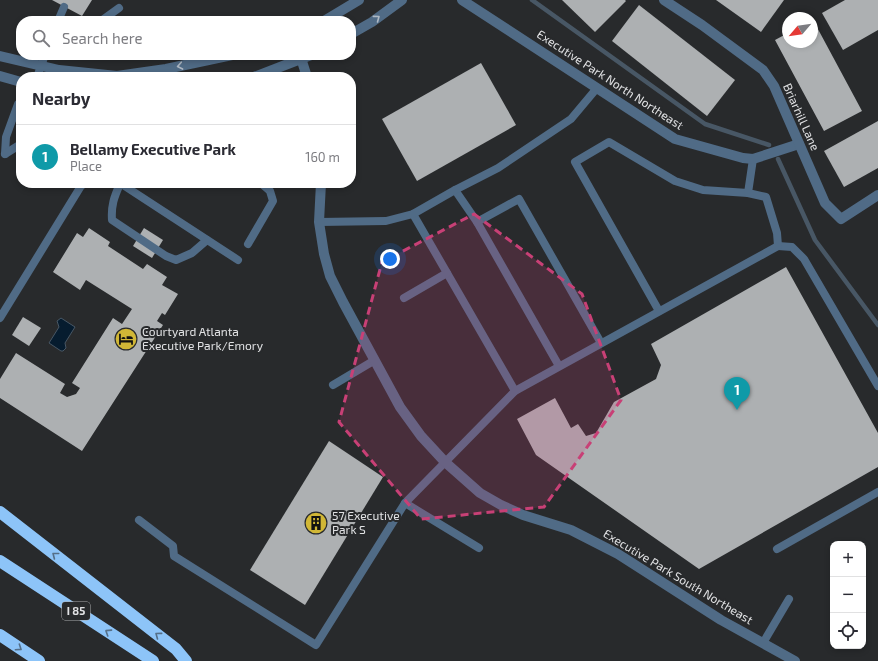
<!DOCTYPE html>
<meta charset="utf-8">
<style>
:root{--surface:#fff;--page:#f7f7f7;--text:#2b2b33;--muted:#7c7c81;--line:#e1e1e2;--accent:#766a34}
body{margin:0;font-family:"Exo 2",sans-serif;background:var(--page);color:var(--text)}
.controls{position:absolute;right:12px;bottom:12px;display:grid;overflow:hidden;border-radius:8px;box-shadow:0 2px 6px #0003}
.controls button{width:36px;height:36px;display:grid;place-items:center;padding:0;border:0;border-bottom:1px solid var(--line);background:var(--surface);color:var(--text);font:20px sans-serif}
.compass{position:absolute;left:782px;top:12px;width:36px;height:36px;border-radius:50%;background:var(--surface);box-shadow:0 2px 6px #0003;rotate:241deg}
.you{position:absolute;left:390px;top:259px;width:14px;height:14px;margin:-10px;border:3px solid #fff;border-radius:50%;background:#1a73e8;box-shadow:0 0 0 6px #1a73e833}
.badge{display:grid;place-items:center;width:26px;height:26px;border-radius:50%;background:var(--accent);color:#fff;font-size:13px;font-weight:700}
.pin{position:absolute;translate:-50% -33px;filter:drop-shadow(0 1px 2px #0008)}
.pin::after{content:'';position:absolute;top:21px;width:14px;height:12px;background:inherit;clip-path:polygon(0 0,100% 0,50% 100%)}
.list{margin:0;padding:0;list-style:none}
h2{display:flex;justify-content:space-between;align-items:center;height:52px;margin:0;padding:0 16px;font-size:17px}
h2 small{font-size:13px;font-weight:400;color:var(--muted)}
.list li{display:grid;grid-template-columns:26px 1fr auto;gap:12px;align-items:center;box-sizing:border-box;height:64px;padding:0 16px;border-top:1px solid var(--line)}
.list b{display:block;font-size:15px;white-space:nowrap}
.list p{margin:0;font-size:13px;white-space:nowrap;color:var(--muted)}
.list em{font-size:13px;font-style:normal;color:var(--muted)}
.icon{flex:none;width:22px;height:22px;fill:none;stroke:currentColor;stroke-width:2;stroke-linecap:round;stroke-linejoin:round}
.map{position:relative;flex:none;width:878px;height:661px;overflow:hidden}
.search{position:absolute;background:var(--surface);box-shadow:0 2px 6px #0003;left:16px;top:16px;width:340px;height:44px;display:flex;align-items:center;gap:10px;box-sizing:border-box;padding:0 14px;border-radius:16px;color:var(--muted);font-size:15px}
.panel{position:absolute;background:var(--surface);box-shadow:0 2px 6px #0003;left:16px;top:72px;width:340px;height:116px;border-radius:16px}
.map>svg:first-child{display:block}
.water{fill:#061c2f;stroke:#485765}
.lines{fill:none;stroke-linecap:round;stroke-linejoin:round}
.stream{stroke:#485765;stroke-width:4.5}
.building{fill:#adb0b2}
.lane{stroke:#506b86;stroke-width:8}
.street{stroke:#506b86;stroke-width:10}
.highway{stroke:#8dc4f8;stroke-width:12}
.oneway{stroke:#aeb8c3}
.oneway2{stroke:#556f88}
.marked{fill:#c84076;fill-opacity:0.2;stroke:#c84076;stroke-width:3;stroke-dasharray:8 5;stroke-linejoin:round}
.labels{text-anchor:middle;stroke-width:4;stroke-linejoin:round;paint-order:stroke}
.shield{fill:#282a2c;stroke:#aaabad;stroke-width:1}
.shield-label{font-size:11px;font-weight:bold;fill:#e1e2e4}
.street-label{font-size:12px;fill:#e1e2e4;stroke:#282a2c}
.poi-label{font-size:12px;fill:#e1e2e4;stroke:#282a2c;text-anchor:start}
</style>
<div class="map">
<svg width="878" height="661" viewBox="0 0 878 661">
<rect width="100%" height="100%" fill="#282a2c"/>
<!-- water -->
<path class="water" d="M61 318 75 327 65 343 66 348 63 351H61L49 343 59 327 57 321Z"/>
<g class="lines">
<!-- stream -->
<g class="stream">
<path d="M532 0 705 124 769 145"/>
<path d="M778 159 815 240 878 325"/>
</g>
</g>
<!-- building -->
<g class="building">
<path d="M52 0H92L82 16Z"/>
<path d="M562 0H625L626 1 595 32Z"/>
<path d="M716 0H784L761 32Z"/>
<path d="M845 0H878V30L843 50 822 13Z"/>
<path d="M639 5 735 80 707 116 612 41Z"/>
<path d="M812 18 862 111 824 131 775 40 788 33V42H812Z"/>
<path d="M481 63 516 125 417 181 382 119Z"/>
<path d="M878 121V168L844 187 824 151Z"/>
<path d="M89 228 110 242 108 246 143 269 147 264 167 277 162 285 178 294 165 315 162 313 157 321 163 325 82 451 0 398V379L16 353 65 384 60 393 67 397 76 394 80 388 72 383 113 318 122 324 132 309 86 280 80 290 53 272 77 233 83 237Z"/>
<path d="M144 228 163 240 152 258 133 246Z"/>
<path d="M786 267 878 433V467L699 569 536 455 517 419 555 398 571 428 578 424 586 436 596 433 614 402 656 379 661 365 651 344Z"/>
<path d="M23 317 41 328 29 346 12 335Z"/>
<path d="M329 441 383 477 305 605 250 570Z"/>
</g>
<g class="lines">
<!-- lane -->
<g class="lane">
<path d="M58 21 64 7"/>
<path d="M101 21 119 8"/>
<path d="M37 77 45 55"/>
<path d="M5 154 6 137 18 104 21 102"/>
<path d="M5 154 21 144"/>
<path d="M120 183 238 260"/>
<path d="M120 184C114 197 111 206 112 220L166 256 176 260 192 253 207 240"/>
<path d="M455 190 477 222 559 366"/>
<path d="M413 214 515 391"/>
<path d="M319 222 386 221 413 214 455 190 498 168 571 119 597 88"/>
<path d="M477 222 519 199 601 343"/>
<path d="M248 244 273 201 270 191 263 185"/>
<path d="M778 246 792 247 804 259 878 386"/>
<path d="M404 298 447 273"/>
<path d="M659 311 575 162 609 142 675 181 703 190 748 193"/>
<path d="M0 318 81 186 85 183"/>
<path d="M333 385 375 360"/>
<path d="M405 503 479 548"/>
<path d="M139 520 173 546 174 556 316 645 405 503 515 391 778 246 777 233 766 197 748 193 753 159"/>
<path d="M777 549 878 492"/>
<path d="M763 643 789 599"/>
</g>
<!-- street -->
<g class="street">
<path d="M462 0 675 139 743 158 753 159 799 144"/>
<path d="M664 0 702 25 763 70 774 86 825 203 841 219 878 195"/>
<path d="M324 21 359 0"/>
<path d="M351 34 372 22 402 0"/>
<path d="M300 55 307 77"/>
<path d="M0 56 59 70 117 76 166 69 232 55"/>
<path d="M0 76 21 82"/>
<path d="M254 77 311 55"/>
<path d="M321 183 319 222 324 254 330 276 343 302 400 407 421 436 445 462 480 493 501 505 523 515 571 530 618 554 721 620 795 661"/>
</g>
<!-- highway -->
<g class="highway">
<path d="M0 512 176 649 186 661"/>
<path d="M0 561 153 661"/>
<path d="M0 635 39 661"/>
</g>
</g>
<!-- one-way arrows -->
<defs><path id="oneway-chevron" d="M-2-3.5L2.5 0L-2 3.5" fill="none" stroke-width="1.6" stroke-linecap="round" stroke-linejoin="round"/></defs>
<g class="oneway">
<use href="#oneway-chevron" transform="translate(377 18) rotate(-37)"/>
<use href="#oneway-chevron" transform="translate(180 66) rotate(169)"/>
</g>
<g class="oneway2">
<use href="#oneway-chevron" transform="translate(55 555) rotate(-142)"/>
<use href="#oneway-chevron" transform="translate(108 632) rotate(-147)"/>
<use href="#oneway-chevron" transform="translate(158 635) rotate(-143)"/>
<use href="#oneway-chevron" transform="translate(19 648) rotate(34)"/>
</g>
<!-- marked area -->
<path class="marked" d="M474 214 582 294 621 400 544 507 421 519 339 422 382 262Z"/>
<!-- icons -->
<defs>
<g id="hotel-disc" transform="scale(1.15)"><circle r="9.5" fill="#d1b736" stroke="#282a2c"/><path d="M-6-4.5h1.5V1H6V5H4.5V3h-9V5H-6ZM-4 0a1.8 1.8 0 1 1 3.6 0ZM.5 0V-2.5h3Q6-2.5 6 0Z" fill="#111"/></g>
<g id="building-disc" transform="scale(1.15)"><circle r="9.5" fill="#d1b736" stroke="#282a2c"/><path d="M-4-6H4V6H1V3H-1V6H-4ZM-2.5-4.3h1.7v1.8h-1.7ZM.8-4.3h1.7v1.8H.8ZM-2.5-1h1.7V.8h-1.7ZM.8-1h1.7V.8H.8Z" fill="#111"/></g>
</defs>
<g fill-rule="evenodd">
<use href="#hotel-disc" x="126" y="339"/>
<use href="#building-disc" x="316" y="523"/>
</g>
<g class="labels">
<!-- shield labels -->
<rect class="shield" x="62" y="602" width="28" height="18" rx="3"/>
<g class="shield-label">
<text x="76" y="615">I 85</text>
</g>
<!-- street labels -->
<g class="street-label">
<text transform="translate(610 80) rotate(33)" y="4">Executive Park North Northeast</text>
<text transform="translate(801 117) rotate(66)" y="4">Briarhill Lane</text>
<text transform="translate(678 577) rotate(31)" y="4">Executive Park South Northeast</text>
</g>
<!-- poi labels -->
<g class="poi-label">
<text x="142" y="336">Courtyard Atlanta<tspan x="142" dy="14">Executive Park/Emory</tspan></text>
<text x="332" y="520">57 Executive<tspan x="332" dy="14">Park S</tspan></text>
</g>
</g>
</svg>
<div class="controls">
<button>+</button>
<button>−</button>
<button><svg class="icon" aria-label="locate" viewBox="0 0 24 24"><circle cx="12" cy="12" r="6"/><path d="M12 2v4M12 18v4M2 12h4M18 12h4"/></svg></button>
</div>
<svg class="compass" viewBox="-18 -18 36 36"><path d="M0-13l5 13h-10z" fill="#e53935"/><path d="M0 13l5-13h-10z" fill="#7c7c81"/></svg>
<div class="you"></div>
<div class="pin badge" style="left:737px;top:410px;background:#0f9aa8">1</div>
<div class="search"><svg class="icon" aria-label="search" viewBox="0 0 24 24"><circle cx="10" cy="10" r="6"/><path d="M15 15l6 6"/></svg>Search here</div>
<section class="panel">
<h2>Nearby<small></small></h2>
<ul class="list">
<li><span class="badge" style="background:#0f9aa8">1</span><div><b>Bellamy Executive Park</b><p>Place</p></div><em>160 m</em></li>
</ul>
</section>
</div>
